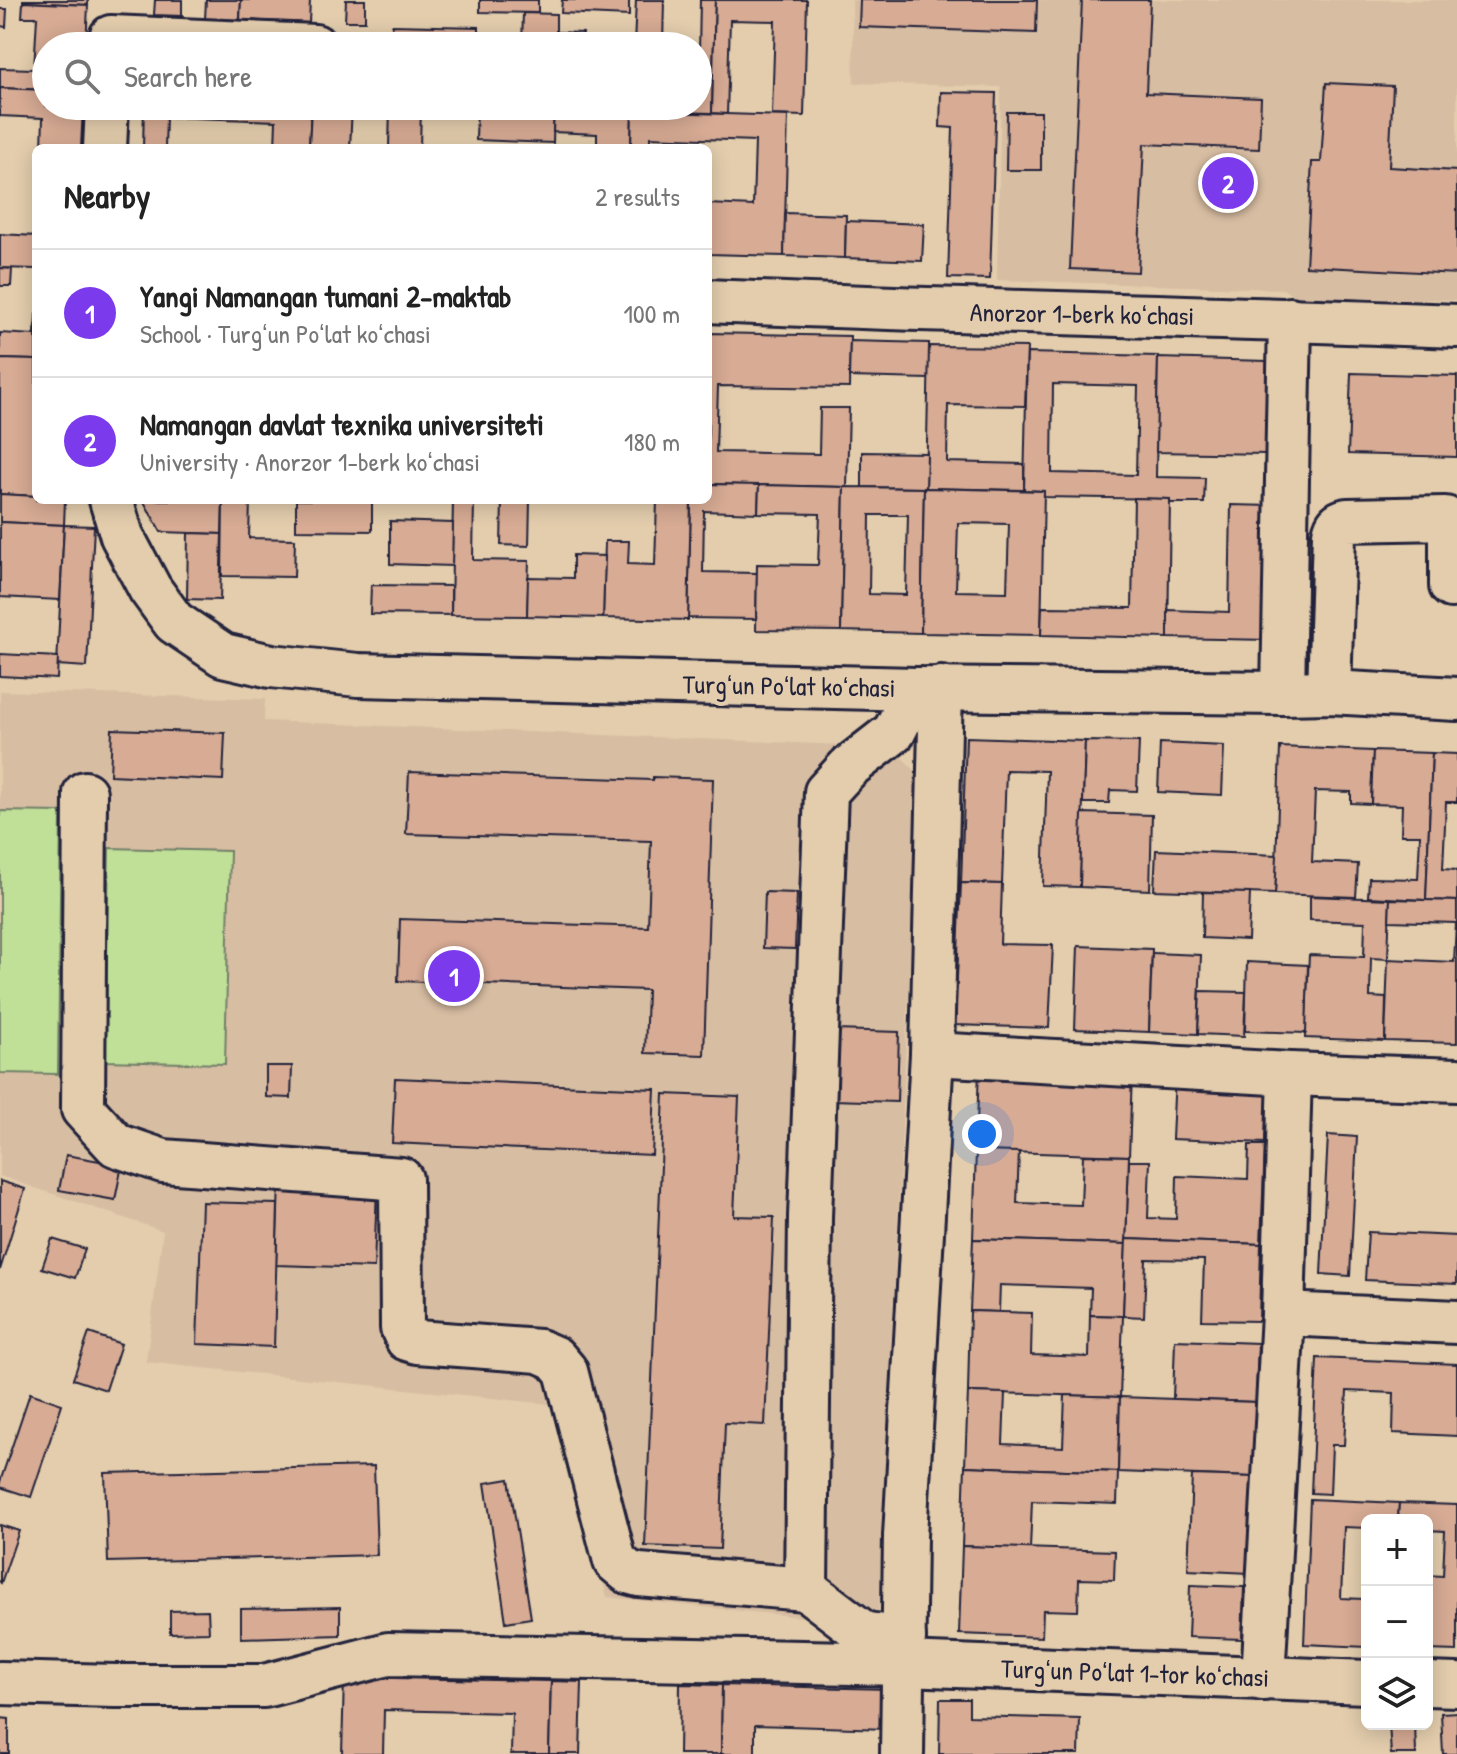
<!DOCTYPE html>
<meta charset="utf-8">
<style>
:root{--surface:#fff;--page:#f6f6f6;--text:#222;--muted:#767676;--line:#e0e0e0;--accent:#7c3aed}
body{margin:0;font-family:"Patrick Hand",sans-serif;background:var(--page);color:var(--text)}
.controls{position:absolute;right:24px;bottom:24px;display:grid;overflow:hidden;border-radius:12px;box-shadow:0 4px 20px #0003}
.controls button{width:72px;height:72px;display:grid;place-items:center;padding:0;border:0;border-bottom:2px solid var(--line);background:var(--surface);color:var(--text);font:40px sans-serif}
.you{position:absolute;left:982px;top:1134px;width:28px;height:28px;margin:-20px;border:6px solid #fff;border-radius:50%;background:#1a73e8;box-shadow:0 0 0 12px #1a73e833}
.badge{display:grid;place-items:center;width:52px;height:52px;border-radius:50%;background:var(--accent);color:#fff;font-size:26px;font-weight:700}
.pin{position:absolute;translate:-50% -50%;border:4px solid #fff;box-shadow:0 2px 8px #0006}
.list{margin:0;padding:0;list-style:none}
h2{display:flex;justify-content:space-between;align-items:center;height:104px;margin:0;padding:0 32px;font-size:34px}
h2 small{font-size:26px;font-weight:400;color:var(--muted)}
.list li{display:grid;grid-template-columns:52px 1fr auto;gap:24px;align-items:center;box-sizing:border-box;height:128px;padding:0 32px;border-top:2px solid var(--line)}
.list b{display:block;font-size:30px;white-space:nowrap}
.list p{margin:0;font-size:26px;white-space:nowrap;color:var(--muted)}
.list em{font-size:26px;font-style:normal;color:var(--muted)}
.icon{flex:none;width:44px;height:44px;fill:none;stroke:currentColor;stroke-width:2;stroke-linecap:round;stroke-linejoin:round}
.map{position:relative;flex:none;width:1457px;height:1754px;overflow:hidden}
.search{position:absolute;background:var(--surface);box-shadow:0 4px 20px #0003;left:32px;top:32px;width:680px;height:88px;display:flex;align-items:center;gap:20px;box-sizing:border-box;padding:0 28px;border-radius:44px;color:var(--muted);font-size:30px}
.panel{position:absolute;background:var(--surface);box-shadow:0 4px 20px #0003;left:32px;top:144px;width:680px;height:360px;border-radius:12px}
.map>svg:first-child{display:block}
.built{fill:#d7bda2}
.green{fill:#c0df97;stroke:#718069;stroke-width:2}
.building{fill:#d7ab94;stroke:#22223b;stroke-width:2;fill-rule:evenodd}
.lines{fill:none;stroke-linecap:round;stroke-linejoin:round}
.minor-casing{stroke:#22223b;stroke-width:48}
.minor{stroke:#e3cdad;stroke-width:42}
.labels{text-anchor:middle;stroke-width:8;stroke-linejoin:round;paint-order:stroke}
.street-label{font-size:26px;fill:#22223b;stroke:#e3cdad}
</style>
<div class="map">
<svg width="1457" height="1754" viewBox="0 0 1457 1754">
<rect width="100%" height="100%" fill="#e3cdad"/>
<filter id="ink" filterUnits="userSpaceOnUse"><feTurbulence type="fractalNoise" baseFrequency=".0125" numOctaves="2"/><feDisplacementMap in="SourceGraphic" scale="16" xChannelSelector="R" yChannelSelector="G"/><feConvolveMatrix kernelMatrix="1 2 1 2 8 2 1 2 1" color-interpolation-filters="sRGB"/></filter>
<g filter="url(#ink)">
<!-- built -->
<g class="built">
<path d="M852 0H1457V300L1294 297 1283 289 997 280 1001 87 854 83Z"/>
<path d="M0 691 265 699 264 721 892 747 919 775 878 1625 607 1597 559 1405 146 1362 163 1231 0 1176Z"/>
</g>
<!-- green -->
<g class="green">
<path d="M0 811 61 812 58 1074 0 1073Z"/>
<path d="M109 848 230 851 225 1064 105 1061Z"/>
</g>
<!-- building -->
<g class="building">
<path d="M23 0H88V5L23 2Z"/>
<path d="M155 0H182V16L154 15Z"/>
<path d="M206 0H241L240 20 205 19Z"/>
<path d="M241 0H310L309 23 240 20Z"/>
<path d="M346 0H365V21H345Z"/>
<path d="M480 0H538V13L480 12Z"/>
<path d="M562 0H629V16L561 13Z"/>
<path d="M636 0H664L663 46H634Z"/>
<path d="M700 0H715L712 113 632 111 633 106H698Z"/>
<path d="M715 0H807L804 116 772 115 775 21 730 20 727 114 712 113Z"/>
<path d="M860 0H1037L1036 33 859 27Z"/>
<path d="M1082 0H1150L1146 93 1261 98 1259 149 1144 144 1138 272 1070 269Z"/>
<path d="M23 2 88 5 86 46H46V90L0 88V68L34 69 37 17H22Z"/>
<path d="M0 9H7L6 27 0 26Z"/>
<path d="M523 13 556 14V46H522Z"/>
<path d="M392 25 479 27V46H392Z"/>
<path d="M556 32 583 33 582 46H556Z"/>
<path d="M1326 83 1393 86 1389 167 1457 171V274L1306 266 1312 162H1321Z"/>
<path d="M0 88 46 90V106H83L81 148H42L43 118 0 116Z"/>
<path d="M941 92 996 93 990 279 948 278 953 128 940 127Z"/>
<path d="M144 106H311L309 148H275L276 121 166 117 165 148H143Z"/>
<path d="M311 106H352L350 148H309Z"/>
<path d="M390 106H421L420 148H389Z"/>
<path d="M477 106 554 108 553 143 476 140Z"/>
<path d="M554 106H633L632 111 554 108Z"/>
<path d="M554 108 632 111 631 148H597V134L553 132Z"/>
<path d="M632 111 788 116 784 256 708 254V204L753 206 755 141 650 137V148H631Z"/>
<path d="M1007 112H1041V170H1006Z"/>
<path d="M785 213 846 215 845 258 784 256Z"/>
<path d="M846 221 924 224 922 261 845 258Z"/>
<path d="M0 234 36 236V269L0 268Z"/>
<path d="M0 268 12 269 11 286H0Z"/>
<path d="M36 313V360L0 359V333L35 335Z"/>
<path d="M708 333 850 336 849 388 718 386 716 452 819 454 820 408H849L847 487 708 484Z"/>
<path d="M850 341 929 343V379L849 377Z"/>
<path d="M929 346 1027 347 1025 406 948 405 947 462 1024 464V490L926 488Z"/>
<path d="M1027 353 1158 356 1156 477 1205 478 1204 503H1170V499L1044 497V491L1024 490ZM1053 384 1138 386 1136 475 1052 473Z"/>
<path d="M1158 358 1267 361 1265 454 1156 452Z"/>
<path d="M0 359 36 360V496L0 494Z"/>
<path d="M1351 373 1457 376V457L1348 454Z"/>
<path d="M862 452 927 453 926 488 862 487Z"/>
<path d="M708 484 759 485 758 513 704 511 703 572 757 573 756 619 688 618 691 500H708Z"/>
<path d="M759 485 844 487 841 631 756 630 757 564 818 565 820 514 758 513Z"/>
<path d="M844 487 924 488 921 633 841 631ZM870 515H908L906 595 869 594Z"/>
<path d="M924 488 1044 491 1041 635 921 633ZM958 523 1009 524 1007 592 956 591Z"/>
<path d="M0 494 36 496V500H65L64 525 0 522Z"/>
<path d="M1134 498 1170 499 1168 638 1041 635 1042 607 1132 608Z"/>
<path d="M143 500H223L222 534 161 532Z"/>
<path d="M223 500H250L249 538 295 539 294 577 222 576Z"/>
<path d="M296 500H372V531L296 530Z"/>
<path d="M453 500H474L473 560 529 561 527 616 451 615Z"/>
<path d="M502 500H530L529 546 501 545Z"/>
<path d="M657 500H691L688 620 603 618 605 541H629L628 564 655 565Z"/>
<path d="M1231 505 1272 506 1270 640 1168 638V610L1229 612Z"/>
<path d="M390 521 453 523 452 566 390 564Z"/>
<path d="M0 522 64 525 60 600 0 597Z"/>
<path d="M64 525 94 526 87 667 57 665Z"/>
<path d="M188 533 222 534 220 600 187 599Z"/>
<path d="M573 555 605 556 603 618 527 616 528 577 573 578Z"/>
<path d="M371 585 451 586V615L370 614Z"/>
<path d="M0 654 58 657 57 679 0 676Z"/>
<path d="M112 729 225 733 223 780 110 775Z"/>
<path d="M966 737 1085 741 1080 887 1043 886 1047 771 1006 770 1002 884 961 883Z"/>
<path d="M1085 741 1139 742 1137 791 1110 790 1109 803H1083Z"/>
<path d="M1160 743 1224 746 1222 795 1158 792Z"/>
<path d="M1280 747 1373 751 1371 804 1351 803V792L1315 791 1312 862 1358 864 1356 897 1275 894Z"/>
<path d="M1373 751 1432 753 1426 900 1368 897 1369 878 1418 879 1420 835H1401L1402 805 1371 804Z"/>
<path d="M1432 753 1457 754V802H1446L1443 869 1457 870V901L1426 900Z"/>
<path d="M409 772 653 780V777L713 779 704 1055 645 1053 647 990 398 981 400 919 648 927 651 841 406 834Z"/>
<path d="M1082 813 1152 815 1150 890 1080 887Z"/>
<path d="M1156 850 1277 855 1275 894 1154 890Z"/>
<path d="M961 883 1002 884 1000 944 1053 945 1049 1028 955 1025Z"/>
<path d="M765 892 797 893 795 949 763 948Z"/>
<path d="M1203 892 1250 893 1248 940 1202 938Z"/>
<path d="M1310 896 1390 899 1388 959 1371 958 1370 997 1386 998 1385 1041 1305 1038 1309 955 1364 957 1365 922 1310 920Z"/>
<path d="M1390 899 1457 901V1043L1385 1041 1388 959 1454 962 1456 923 1389 921Z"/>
<path d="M1078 946 1152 949 1149 1032 1075 1029Z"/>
<path d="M1152 953 1201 955 1198 1034 1149 1032Z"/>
<path d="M1247 962 1308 965 1306 1033 1245 1031Z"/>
<path d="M1200 991 1246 992 1244 1036 1198 1034Z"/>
<path d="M835 1030 899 1032 897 1102 833 1100Z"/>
<path d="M266 1066H292L291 1098 266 1097Z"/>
<path d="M979 1069 1132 1074 1129 1156 976 1151Z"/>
<path d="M1175 1075 1268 1079 1265 1143 1172 1139Z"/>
<path d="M395 1078 655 1089 652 1155 392 1143Z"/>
<path d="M664 1094 739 1097 734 1216 774 1217 765 1425 725 1423 720 1549 645 1546Z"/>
<path d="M1328 1135 1357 1137 1350 1276 1321 1274Z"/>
<path d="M1249 1145H1265L1261 1244 1126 1239 1129 1161H1150L1148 1218 1176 1219 1177 1176 1248 1179Z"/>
<path d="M976 1151 1019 1152 1017 1203 1081 1205 1083 1155 1129 1156 1126 1244 973 1239Z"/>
<path d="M66 1155 122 1165 115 1200 59 1190Z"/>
<path d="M0 1181 25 1189 0 1270Z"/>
<path d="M279 1183 377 1186 374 1268 276 1265Z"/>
<path d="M202 1202 278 1204 274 1347 197 1344Z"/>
<path d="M1368 1232 1457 1236V1284L1365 1280Z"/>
<path d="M52 1239 85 1249 75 1278 42 1268Z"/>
<path d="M973 1239 1126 1244 1123 1316 1090 1315 1091 1288 1000 1285 999 1312 970 1311Z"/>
<path d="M1126 1239 1261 1244 1259 1321 1202 1320 1204 1260 1146 1259 1144 1317 1123 1316Z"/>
<path d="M970 1311 1032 1313 1031 1355 1089 1357 1090 1315 1123 1316 1120 1397 968 1392Z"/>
<path d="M89 1333 121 1344 106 1390 73 1379Z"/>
<path d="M1175 1340 1258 1343 1256 1402 1173 1399Z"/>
<path d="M1317 1358 1457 1364V1436L1393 1433 1394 1393 1347 1391 1344 1445H1332L1330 1494 1311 1493Z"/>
<path d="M968 1392 1005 1393 1003 1444 1063 1447 1065 1395 1120 1397 1118 1472 965 1466Z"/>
<path d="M30 1393 62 1404 31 1497 0 1487V1482Z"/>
<path d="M1120 1397 1256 1402 1253 1477 1118 1472Z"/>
<path d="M374 1466 377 1555 108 1562 105 1473Z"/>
<path d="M965 1466 1118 1472 1117 1504 1032 1501 1030 1549 962 1546Z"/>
<path d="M1192 1475 1253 1477 1250 1573 1188 1570Z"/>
<path d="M509 1479 531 1618 506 1622 485 1483Z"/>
<path d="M1310 1499 1399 1503 1398 1520H1367V1528L1344 1527 1341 1598 1364 1599 1367 1573V1647L1304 1644Z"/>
<path d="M1399 1503 1457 1505V1651L1427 1650V1575L1443 1576 1445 1531 1427 1530V1520H1398Z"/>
<path d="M0 1525 19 1531 1 1583 0 1582Z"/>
<path d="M962 1546 1115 1551 1114 1580 1079 1579 1078 1611 1043 1610 1042 1637 959 1634Z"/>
<path d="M1190 1585 1244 1587 1242 1639 1188 1637Z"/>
<path d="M340 1607V1635L241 1638V1609Z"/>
<path d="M208 1610 209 1632 170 1633V1611Z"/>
<path d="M344 1677 551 1681 549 1754H511L512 1713 384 1710 383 1754H342Z"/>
<path d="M551 1681 582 1682 580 1754H549Z"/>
<path d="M680 1684 722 1685 721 1754H679Z"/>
<path d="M722 1685 889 1689 888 1729 755 1725V1754H721Z"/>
<path d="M940 1699H969V1716L1080 1719 1079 1754H939Z"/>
<path d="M1457 1712V1754H1443L1441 1713Z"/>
<path d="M0 1718 9 1719V1754H0Z"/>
<path d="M1389 1724H1415L1416 1754H1391Z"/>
</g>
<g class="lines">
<!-- minor casing -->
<g class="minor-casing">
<g id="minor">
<path d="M111 37 315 46"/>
<path d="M105 148 107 106"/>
<path d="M708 301C958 312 1207 316 1457 326"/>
<path d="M111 500 122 536 150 589 174 622 223 655 271 666 358 675 916 689 1283 693 1329 692 1457 699"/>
<path d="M1329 692 1334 534C1336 525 1338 522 1347 520L1445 518 1450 523 1451 530V586"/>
<path d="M1283 693 1290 319"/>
<path d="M85 793 83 1109 116 1145 163 1161 401 1179 402 1328 407 1339 417 1342 539 1351 555 1358 566 1371 615 1561 628 1572 639 1575 806 1589"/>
<path d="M932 1054 1290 1074 1457 1080"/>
<path d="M1283 1314 1457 1322"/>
<path d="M904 1638 865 1634 806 1589 810 1217 826 792 849 767 894 732 916 689"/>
<path d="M1263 1679 1283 1314 1290 1074"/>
<path d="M0 1683 115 1686H264L388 1654 904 1664 1367 1682"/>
<path d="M1427 1684 1457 1685"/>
<path d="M902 1754 905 1536 932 1054 941 688"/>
</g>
</g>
<!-- minor -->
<use href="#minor" class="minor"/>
</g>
</g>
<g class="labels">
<!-- street labels -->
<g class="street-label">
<text transform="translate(1082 314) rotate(1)" y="9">Anorzor 1-berk koʻchasi</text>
<text transform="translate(789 686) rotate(1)" y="9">Turgʻun Poʻlat koʻchasi</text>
<text transform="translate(1135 1673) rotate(2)" y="9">Turgʻun Poʻlat 1-tor koʻchasi</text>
</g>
</g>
</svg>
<div class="controls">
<button>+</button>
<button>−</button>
<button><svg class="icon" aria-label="layers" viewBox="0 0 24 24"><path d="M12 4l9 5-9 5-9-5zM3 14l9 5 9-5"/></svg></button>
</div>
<div class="you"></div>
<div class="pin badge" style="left:454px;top:976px">1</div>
<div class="pin badge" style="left:1228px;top:183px">2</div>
<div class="search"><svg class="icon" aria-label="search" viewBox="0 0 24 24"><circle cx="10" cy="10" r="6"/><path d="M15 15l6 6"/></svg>Search here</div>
<section class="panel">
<h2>Nearby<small>2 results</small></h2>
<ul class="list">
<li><span class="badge">1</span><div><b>Yangi Namangan tumani 2-maktab</b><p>School · Turgʻun Poʻlat koʻchasi</p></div><em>100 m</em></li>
<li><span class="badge">2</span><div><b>Namangan davlat texnika universiteti</b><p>University · Anorzor 1-berk koʻchasi</p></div><em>180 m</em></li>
</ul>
</section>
</div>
